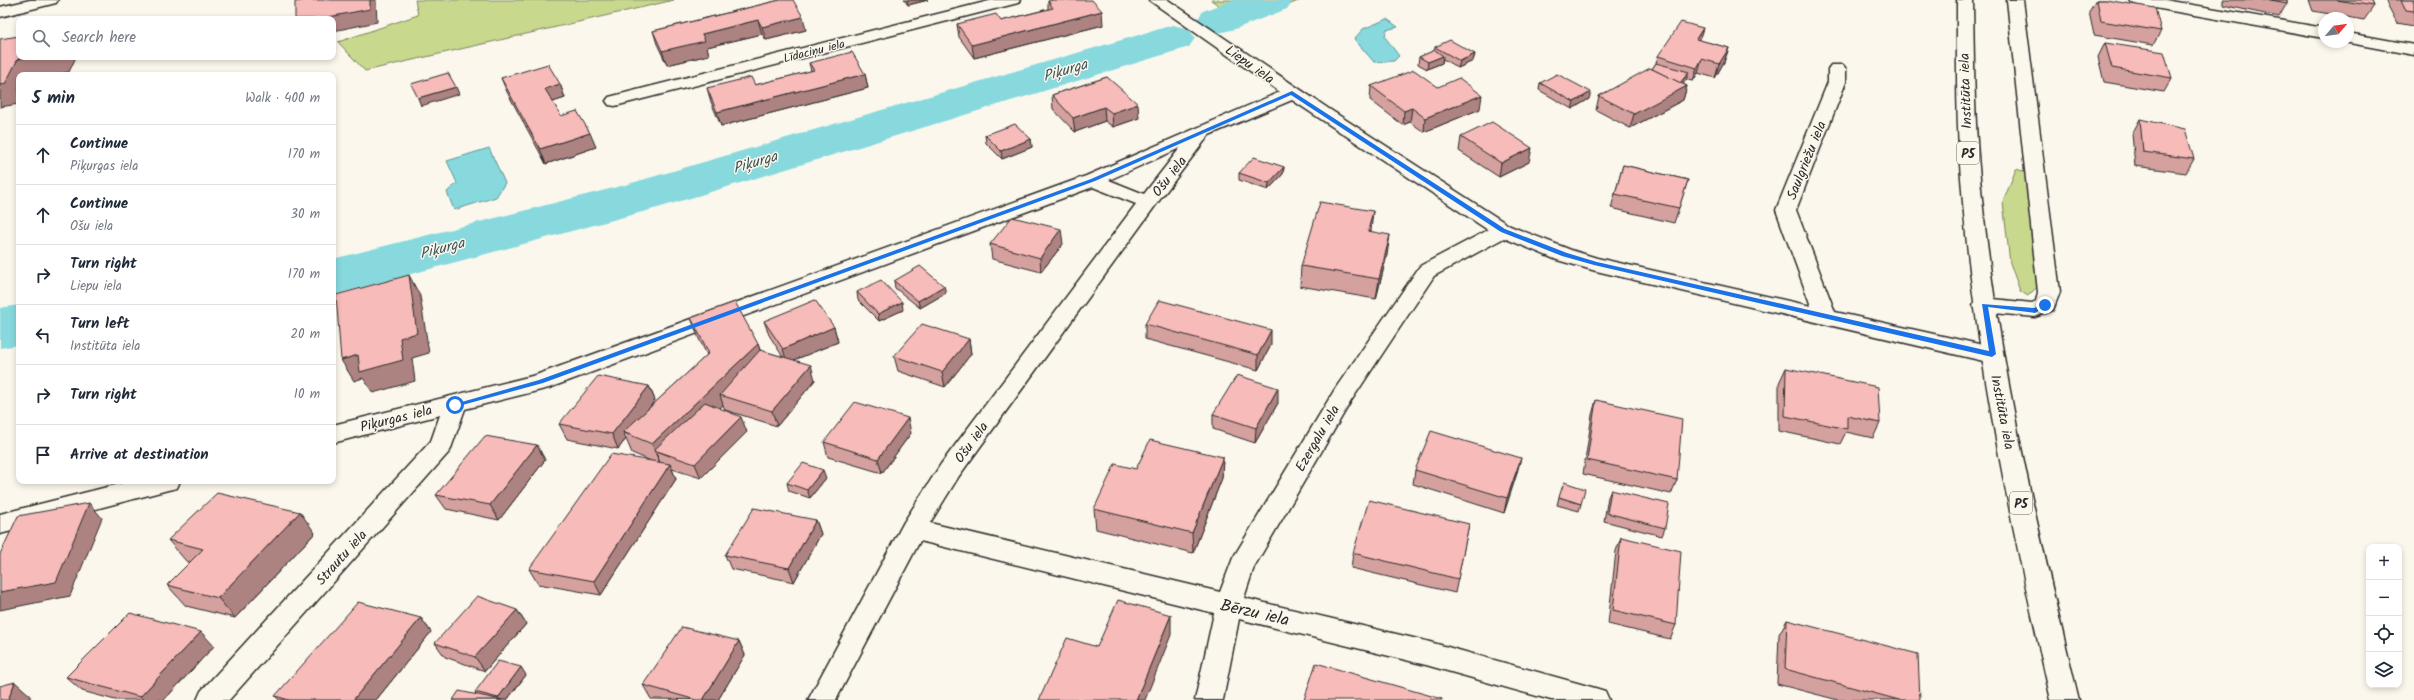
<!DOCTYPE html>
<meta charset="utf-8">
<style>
:root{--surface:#fff;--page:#f2f2f3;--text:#1f2937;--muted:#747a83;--line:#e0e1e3}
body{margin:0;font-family:Kalam,sans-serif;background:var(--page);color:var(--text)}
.controls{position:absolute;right:12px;bottom:12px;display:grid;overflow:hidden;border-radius:8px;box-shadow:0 2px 6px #0003}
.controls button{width:36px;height:36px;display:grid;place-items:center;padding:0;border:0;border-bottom:1px solid var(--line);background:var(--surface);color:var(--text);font:20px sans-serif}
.compass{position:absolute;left:2318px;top:12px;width:36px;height:36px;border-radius:50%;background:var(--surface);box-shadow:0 2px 6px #0003;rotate:61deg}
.stop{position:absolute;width:12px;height:12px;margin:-9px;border:3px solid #1a73e8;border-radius:50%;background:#fff}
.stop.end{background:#1a73e8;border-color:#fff;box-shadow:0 1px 4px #0008}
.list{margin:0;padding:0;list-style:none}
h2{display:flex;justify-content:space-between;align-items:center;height:52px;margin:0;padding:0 16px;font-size:17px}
h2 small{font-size:13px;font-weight:400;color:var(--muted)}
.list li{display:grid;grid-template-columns:26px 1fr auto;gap:12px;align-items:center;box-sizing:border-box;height:60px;padding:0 16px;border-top:1px solid var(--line)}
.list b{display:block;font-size:15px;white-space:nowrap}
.list p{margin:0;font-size:13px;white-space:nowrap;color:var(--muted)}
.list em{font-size:13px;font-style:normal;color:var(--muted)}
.icon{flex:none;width:22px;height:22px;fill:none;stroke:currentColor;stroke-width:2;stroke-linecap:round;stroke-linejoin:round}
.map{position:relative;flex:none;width:2414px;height:700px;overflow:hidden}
.search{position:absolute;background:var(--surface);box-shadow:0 2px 6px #0003;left:16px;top:16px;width:320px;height:44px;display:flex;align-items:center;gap:10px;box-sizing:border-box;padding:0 14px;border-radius:8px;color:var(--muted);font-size:15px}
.panel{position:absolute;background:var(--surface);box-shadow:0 2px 6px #0003;left:16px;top:72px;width:320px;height:412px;border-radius:8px}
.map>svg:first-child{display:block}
.green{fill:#c8d88d;stroke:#7a825c}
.water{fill:#87d9de;stroke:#629396}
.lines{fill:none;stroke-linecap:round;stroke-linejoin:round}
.river{fill:#87d9de;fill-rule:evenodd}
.minor-casing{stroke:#2b2b2b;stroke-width:3}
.primary-casing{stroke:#2b2b2b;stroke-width:3}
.minor{fill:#fbf7ec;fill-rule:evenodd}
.primary{fill:#fbf7ec;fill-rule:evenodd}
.wall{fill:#d4a19f;stroke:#2b2b2b}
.shaded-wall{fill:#ad8382;stroke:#2b2b2b}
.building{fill:#f7bbb9;stroke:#2b2b2b}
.route{fill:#1a73e8}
.labels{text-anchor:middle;stroke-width:3;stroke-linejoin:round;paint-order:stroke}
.far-street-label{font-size:12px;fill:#2b2b2b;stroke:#fbf7ec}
.shield{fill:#fbf7ec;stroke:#696865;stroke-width:1}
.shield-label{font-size:13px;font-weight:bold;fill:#2b2b2b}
.street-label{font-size:14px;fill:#2b2b2b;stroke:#fbf7ec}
.water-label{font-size:15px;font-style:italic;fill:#425658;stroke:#fbf7ec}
.near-street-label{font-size:17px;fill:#2b2b2b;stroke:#fbf7ec}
</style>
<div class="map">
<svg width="2414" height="700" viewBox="0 0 2414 700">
<rect width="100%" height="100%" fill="#fbf7ec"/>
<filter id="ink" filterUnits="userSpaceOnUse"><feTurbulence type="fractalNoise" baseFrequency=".025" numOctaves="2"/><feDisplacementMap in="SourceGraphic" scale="8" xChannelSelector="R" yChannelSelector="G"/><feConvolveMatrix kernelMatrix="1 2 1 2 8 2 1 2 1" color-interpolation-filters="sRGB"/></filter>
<g filter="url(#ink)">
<!-- green -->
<g class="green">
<path d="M415 0H674L365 71 338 42 418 15Z"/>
<path d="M1211 0H1301L1243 22Z"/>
<path d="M2016 169 2026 172 2037 287 2028 296 2020 291 2010 263 2003 202Z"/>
</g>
<!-- water -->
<g class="water">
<path d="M1387 19 1398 27 1386 30 1385 37 1399 56 1394 61 1374 62 1354 39 1363 29Z"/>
<path d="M489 148 505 183 496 197 454 210 447 192 457 183 447 161Z"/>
</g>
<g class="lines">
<!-- river -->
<g class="river">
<path d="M1232 0H1293L1287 9 1235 29 1219 33 1203 29 1197 20 1203 11Z"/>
<path d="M1173 25 1189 29 1195 38 1189 47 661 207 333 295V259L625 185Z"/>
<path d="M19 305V345L0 348V308Z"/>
</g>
<!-- minor casing -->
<g class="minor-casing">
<g id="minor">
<path d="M30 0H58L56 3 0 17V7Z"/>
<path d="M993 0H1020L1018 3 615 106 609 105 606 101 609 97Z"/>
<path d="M1149 0H1168L1329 109 1510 226 1571 250 1597 258 1811 306 1776 210 1828 82V69L1831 65H1843L1846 69V82L1796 210 1835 312 1992 347 2000 350 2003 355 2000 360 1992 363 1596 271 1557 260 1504 238 1434 276 1351 401 1254 567 1244 598 1426 641 1595 688 1605 691 1609 700H1551L1426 665 1239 619 1223 700H1195L1214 613 920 541 836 700H808L904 522 941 464 1136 204 1093 187 549 388 465 409 450 451 229 700H197L201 691 431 441 440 415 333 443V425L536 375 1086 176 1280 92ZM1292 100 1488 230 1420 266 1335 389 1233 558 1220 592 930 523 959 476 1155 206 1209 135ZM1180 148 1144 194 1109 180Z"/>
<path d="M2007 0H2023L2060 292 2053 310 2035 317 1984 312 1976 310 1973 305 1976 300 1984 298 2032 303 2036 301 2038 292Z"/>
<path d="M2130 0H2165L2324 28V38L2138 5 2132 3Z"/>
<path d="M2348 33 2414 45V55L2344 42H2348Z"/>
<path d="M131 481H180L177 488 168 490 0 534V514Z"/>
</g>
</g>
<!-- primary casing -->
<g class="primary-casing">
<path id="primary" d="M1957 0H1973C1974 59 1974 119 1980 178 1996 355 2037 528 2079 700H2051C2012 528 1974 354 1961 178 1956 119 1957 59 1957 0Z"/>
</g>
<!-- minor -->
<use href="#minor" class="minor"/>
<!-- primary -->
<use href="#primary" class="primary"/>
</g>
<!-- wall -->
<g class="wall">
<path d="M780 0 806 30 766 40 762 34 707 47 709 55 667 65 657 44 653 31Z"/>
<path d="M904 0H928L908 5Z"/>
<path d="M2096 0H2106L2161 31 2153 45 2094 35 2089 12Z"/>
<path d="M2223 0H2287V3L2279 17 2223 5Z"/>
<path d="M2309 0H2371L2374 6 2364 20 2313 11Z"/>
<path d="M2385 0H2414V26L2397 23Z"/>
<path d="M1048 1 1103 25 974 58 959 37 957 24 1001 21 1048 9Z"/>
<path d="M1699 40 1729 48 1724 62 1715 78 1698 73 1693 81 1686 80 1683 84 1687 86 1683 100 1630 128 1596 110 1599 96 1652 69 1656 63 1658 56Z"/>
<path d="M2105 43 2172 78 2164 92 2104 82 2098 57Z"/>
<path d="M1435 47 1475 54 1473 61 1458 68 1443 59 1442 63 1427 69 1418 64 1419 57 1434 51Z"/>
<path d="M809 63 865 74 868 88 721 126 711 102 707 88 755 85 811 71Z"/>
<path d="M1107 77 1139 118 1113 127 1105 121 1075 132 1053 109 1052 95Z"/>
<path d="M501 78 560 84 565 98 552 102 561 116 596 147 546 164 507 92Z"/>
<path d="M1540 83 1589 99 1572 109 1539 90Z"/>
<path d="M1371 86 1438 87 1480 109 1424 132 1410 122 1403 125 1370 100Z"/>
<path d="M2140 119 2194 159 2186 173 2135 166 2132 134Z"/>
<path d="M985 135 1031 139 1032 147 1002 159 986 143Z"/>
<path d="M1461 137 1529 162 1499 177 1459 151Z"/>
<path d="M1623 165 1688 180 1674 223 1611 208Z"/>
<path d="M1284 167 1283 174 1268 190 1239 180V173Z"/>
<path d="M1371 232 1387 255 1376 299 1300 286 1301 266Z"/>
<path d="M990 244H1063L1041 272 992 259Z"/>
<path d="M894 281 946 293 920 308 895 288Z"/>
<path d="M857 292 903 310 879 321 858 300Z"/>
<path d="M691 318 758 344 760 350 783 357 769 335 764 321 834 327 838 342 794 360 815 380 777 426 725 410 723 405 720 408 747 432 701 478 672 469 676 479 601 595 538 584 529 569 651 461 632 453 626 439 618 449 567 439 559 424 649 386 655 400 647 410 707 355 699 339Z"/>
<path d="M1145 324 1271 345 1258 370 1145 339Z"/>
<path d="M969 339 971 354 945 387 898 371 894 356Z"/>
<path d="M1786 368 1880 423 1873 438 1846 432 1840 444 1779 431V383Z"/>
<path d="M1596 400 1677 480 1671 494 1583 474 1592 415Z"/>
<path d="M1278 403 1255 443 1213 429V414Z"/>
<path d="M911 433 882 473 828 457 824 442Z"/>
<path d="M537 445 545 460 499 520 446 509 436 495Z"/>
<path d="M1223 457 1222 478 1193 553 1096 529 1094 509 1136 469Z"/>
<path d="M1415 470 1517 473 1504 513 1413 484Z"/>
<path d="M826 478 810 498 789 491 787 483Z"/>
<path d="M1611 490 1665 528 1662 536 1604 521 1608 497Z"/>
<path d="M1559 497 1581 504 1579 511 1557 505Z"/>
<path d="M816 520 821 534 794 582 731 569 725 555Z"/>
<path d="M1469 524 1455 593 1351 568 1353 553Z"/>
<path d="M315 533 235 618 186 606 167 585 190 562 186 561 168 540Z"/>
<path d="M1621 537 1676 625 1670 639 1608 624 1616 551Z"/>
<path d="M517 610 526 624 485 671 445 657 435 643Z"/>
<path d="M421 618 431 632 376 700H279L275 696Z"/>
<path d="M1787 620 1920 700H1838L1777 684 1779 634Z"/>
<path d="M739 641 745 655 718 700 651 699 643 685Z"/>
<path d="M214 646 164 700H115L82 691 66 677Z"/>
<path d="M526 675 507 700H453L477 695 475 692Z"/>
</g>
<!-- shaded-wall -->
<g class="shaded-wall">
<path d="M370 0H376V1L377 22 333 31V19H318Z"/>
<path d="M907 0H928L908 5Z"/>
<path d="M1102 11 1103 25 974 58 972 45Z"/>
<path d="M803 17 806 30 766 40 762 27Z"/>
<path d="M758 20 762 34 707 47 709 55 667 65 662 51 702 34Z"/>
<path d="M1703 28 1699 42 1696 39Z"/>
<path d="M1729 48 1724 62 1715 78 1719 64Z"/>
<path d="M1475 54 1473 61 1458 68 1460 61Z"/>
<path d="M1443 56 1442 63 1427 69 1428 62Z"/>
<path d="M30 57H76L69 72 53 75H19V104L0 107V85L18 59Z"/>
<path d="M1702 59 1698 73 1693 81 1697 68Z"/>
<path d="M1689 72 1686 80 1677 91 1687 86 1683 100 1630 128 1634 114 1676 89Z"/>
<path d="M865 74 868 88 721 126 717 112Z"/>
<path d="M560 84 565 98 550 103 545 89Z"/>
<path d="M456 87 459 94 421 106 418 98Z"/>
<path d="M1591 92 1589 99 1572 109 1574 102Z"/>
<path d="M1482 95 1480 109 1424 132 1425 118Z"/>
<path d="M1138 104 1139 118 1113 127 1112 113Z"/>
<path d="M1104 107 1105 121 1075 132 1073 118Z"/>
<path d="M1412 108 1410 122 1403 125 1404 111Z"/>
<path d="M590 133 596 147 546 164 540 149Z"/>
<path d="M1031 139 1032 147 1002 159 1001 151Z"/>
<path d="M1532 148 1529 162 1499 177 1501 163Z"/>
<path d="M1284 167 1283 174 1268 190 1269 183Z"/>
<path d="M1373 211 1371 231 1365 252 1368 231Z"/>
<path d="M1061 229 1063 244 1041 272 1040 258Z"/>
<path d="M1390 235 1387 255 1376 299 1379 279Z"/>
<path d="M409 275 420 296 429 353 412 358 415 381 373 393 363 378 354 381 341 360 358 355 400 338Z"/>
<path d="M944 286 946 293 920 308 918 301Z"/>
<path d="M902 302 903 310 879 321 878 314Z"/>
<path d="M834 327 838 342 787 363 783 349Z"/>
<path d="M1271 330V345L1258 370V355Z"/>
<path d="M969 339 971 354 945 387 942 372Z"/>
<path d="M758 344 765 365 720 395 723 405 670 456 654 450 661 465 652 444Z"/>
<path d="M811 365 815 380 777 426 772 411Z"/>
<path d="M649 386 655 400 629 435 623 432 626 439 618 449 612 434Z"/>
<path d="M1278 388V403L1255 443 1256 428Z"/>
<path d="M741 417 747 432 701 478 695 464Z"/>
<path d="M908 418 911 433 882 473 878 459Z"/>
<path d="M537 445 545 460 499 520 490 505Z"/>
<path d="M1223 457 1222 478 1193 553 1192 533Z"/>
<path d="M1521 458 1517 473 1504 513 1507 498Z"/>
<path d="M670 464 676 479 601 595 594 581Z"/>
<path d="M823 470 826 478 810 498 807 490Z"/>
<path d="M89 503 102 518 70 596 0 610V592Z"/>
<path d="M300 512 315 533 235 618 218 598Z"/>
<path d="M816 520 821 534 794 582 789 568Z"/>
<path d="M517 610 526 624 485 671 475 657Z"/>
<path d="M1171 615V635L1145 700H1136Z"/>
<path d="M421 618 431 632 376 700H353Z"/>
<path d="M201 632 214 646 164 700H144L140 697Z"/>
<path d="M739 641 745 655 718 700H703Z"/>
<path d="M521 667 526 675 507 700H499L498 698Z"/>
<path d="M15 682 31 696 29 700H8Z"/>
</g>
<!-- building -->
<g class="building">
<path d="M307 0H370V9L318 19H295V2Z"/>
<path d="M780 0H793L803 17 762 27 758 20 702 34 705 41 662 51 653 31Z"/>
<path d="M1053 0H1092L1102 11 972 45 957 24 996 14 1001 21 1053 8 1048 1Z"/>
<path d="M2097 0H2106L2155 8 2161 31 2101 21Z"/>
<path d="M2271 0H2287V3Z"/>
<path d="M2337 0H2371L2374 6Z"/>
<path d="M2401 0H2414V11L2406 10Z"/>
<path d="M1681 22 1703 28 1696 39 1729 48 1719 64 1702 59 1697 68 1658 56Z"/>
<path d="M19 36V57H30L18 59 5 84 0 85V39Z"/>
<path d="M1450 40 1475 54 1460 61 1435 47Z"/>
<path d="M2105 43 2164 52 2172 78 2112 68Z"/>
<path d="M1435 50 1443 56 1428 62 1419 57Z"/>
<path d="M852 52 865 74 717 112 707 88 751 77 755 85 814 70 809 63Z"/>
<path d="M1656 63 1689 72 1680 83 1652 69Z"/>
<path d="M548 64 560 84 545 89 553 102 561 116 577 111 590 133 540 149 501 78Z"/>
<path d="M1650 68 1687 86 1634 114 1599 96Z"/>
<path d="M1414 70 1438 87 1459 78 1482 95 1425 118 1412 108 1404 111 1371 86Z"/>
<path d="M448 73 456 87 418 98 411 84Z"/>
<path d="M1557 74 1591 92 1574 102 1540 83Z"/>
<path d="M1107 77 1138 104 1112 113 1104 107 1073 118 1052 95Z"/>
<path d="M2140 119 2185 129 2194 159 2143 152Z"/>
<path d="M1492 122 1532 148 1501 163 1461 137Z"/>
<path d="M1015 124 1031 139 1001 151 985 135Z"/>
<path d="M1254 157 1284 167 1269 183 1239 173Z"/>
<path d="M1623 165 1688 180 1679 208 1615 194Z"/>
<path d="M1320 202 1373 211 1368 231 1390 235 1379 279 1301 266Z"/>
<path d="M1012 217 1061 229 1040 258 990 244Z"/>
<path d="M920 266 944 286 918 301 894 281Z"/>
<path d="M409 275 417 333 400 338 403 360 360 372 358 355 341 360 336 295Z"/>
<path d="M881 280 902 302 878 314 857 292Z"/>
<path d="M815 300 834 327 783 349 764 321Z"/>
<path d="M1159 300 1271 330 1258 355 1145 324Z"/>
<path d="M735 302 758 344 652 444 623 432 709 353 691 318Z"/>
<path d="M922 324 969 339 942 372 894 356Z"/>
<path d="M760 350 811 365 772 411 720 395Z"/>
<path d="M1786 368 1878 387 1880 423 1847 416V429L1785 416Z"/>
<path d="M1237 375 1278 388 1256 428 1213 414Z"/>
<path d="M598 376 649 386 612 434 559 424Z"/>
<path d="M1596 400 1682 419 1677 480 1587 460Z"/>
<path d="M705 402 741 417 695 464 654 450Z"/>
<path d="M855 402 908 418 878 459 824 442Z"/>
<path d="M1431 431 1521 458 1507 498 1415 470Z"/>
<path d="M485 436 537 445 490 505 436 495Z"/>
<path d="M1150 440 1223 457 1192 533 1094 509 1115 464 1136 469Z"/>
<path d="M611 454 670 464 594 581 529 569Z"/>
<path d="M803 463 823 470 807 490 787 483Z"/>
<path d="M1564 482 1585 489 1581 504 1559 497Z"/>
<path d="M1611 490 1669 504 1665 528 1607 513Z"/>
<path d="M217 493 300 512 218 598 167 585 203 549 168 540Z"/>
<path d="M1369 500 1469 524 1458 579 1353 553Z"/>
<path d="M89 503 56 582 0 592V554L18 516Z"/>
<path d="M754 508 816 520 789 568 725 555Z"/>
<path d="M1621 537 1681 551 1676 625 1613 610Z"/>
<path d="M477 596 517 610 475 657 435 643Z"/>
<path d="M1118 600 1171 615 1136 700H1039L1067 638 1097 647Z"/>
<path d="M358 602 421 618 353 700H289L275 696Z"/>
<path d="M130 613 201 632 140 697 66 677Z"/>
<path d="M1787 620 1918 654 1920 700H1899L1785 669Z"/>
<path d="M682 627 739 641 703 700H696L643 685Z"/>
<path d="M498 661 521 667 498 698 475 692Z"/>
<path d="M1316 663 1442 699V700H1304Z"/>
<path d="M15 682 8 700H0V686Z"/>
<path d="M459 691 502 700H453Z"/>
</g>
</g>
<!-- route -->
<path class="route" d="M1292 91 1505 229 1567 253 1597 262 1989 351 1982 304 2034 308 2045 303 2048 305 2035 313 1988 307 1996 354 1992 357 1594 265 1562 256 1501 232 1291 95 1095 181 543 383 455 407 451 405 539 380 1091 179Z"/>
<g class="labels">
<!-- far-street labels -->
<g class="far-street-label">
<text transform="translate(814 51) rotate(-14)" y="4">Līdaciņu iela</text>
</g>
<!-- shield labels -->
<g class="shield">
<rect x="1957" y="142" width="22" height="22" rx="3"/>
<rect x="2010" y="492" width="22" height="22" rx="3"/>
</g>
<g class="shield-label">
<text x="1968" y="158">P5</text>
<text x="2021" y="508">P5</text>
</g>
<!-- street labels -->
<g class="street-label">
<text transform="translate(1250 64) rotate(35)" y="5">Liepu iela</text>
<text transform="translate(1965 91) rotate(-92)" y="5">Institūta iela</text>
<text transform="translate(1806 160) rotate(-68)" y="5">Saulgriežu iela</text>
<text transform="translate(1169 176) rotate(-52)" y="5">Ošu iela</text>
<text transform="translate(2003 412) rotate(79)" y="5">Institūta iela</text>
<text transform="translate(396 418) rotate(-14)" y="5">Piķurgas iela</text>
<text transform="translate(1317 438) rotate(-60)" y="5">Ezergalu iela</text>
<text transform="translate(971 442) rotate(-54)" y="5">Ošu iela</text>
<text transform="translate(341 557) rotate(-48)" y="5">Strautu iela</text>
</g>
<!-- water labels -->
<g class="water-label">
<text transform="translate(1065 70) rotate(-17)" y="5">Piķurga</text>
<text transform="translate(755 162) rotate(-17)" y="5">Piķurga</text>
<text transform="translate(442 248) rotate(-15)" y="5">Piķurga</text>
</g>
<!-- near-street labels -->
<g class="near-street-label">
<text transform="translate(1255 612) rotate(13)" y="6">Bērzu iela</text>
</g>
</g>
</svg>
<div class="controls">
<button>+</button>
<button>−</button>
<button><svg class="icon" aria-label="locate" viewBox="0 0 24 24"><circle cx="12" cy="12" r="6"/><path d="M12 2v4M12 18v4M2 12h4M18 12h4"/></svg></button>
<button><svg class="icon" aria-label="layers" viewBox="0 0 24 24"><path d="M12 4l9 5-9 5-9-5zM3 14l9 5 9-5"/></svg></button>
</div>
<svg class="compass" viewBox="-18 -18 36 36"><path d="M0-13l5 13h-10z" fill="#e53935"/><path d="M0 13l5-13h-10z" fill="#747a83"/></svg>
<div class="stop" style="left:455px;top:405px"></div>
<div class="stop end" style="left:2045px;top:305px"></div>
<div class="search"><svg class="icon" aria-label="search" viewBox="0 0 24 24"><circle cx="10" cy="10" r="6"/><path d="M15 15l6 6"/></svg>Search here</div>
<section class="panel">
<h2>5 min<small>Walk · 400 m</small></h2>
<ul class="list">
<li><svg class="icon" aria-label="ahead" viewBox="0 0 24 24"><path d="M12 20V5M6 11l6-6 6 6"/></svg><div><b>Continue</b><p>Piķurgas iela</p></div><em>170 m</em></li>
<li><svg class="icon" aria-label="ahead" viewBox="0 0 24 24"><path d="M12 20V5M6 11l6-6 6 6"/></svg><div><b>Continue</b><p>Ošu iela</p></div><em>30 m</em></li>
<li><svg class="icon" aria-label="right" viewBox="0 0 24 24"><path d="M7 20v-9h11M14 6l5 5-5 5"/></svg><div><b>Turn right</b><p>Liepu iela</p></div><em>170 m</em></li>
<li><svg class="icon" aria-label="left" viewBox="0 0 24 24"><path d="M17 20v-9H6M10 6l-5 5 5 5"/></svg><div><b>Turn left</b><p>Institūta iela</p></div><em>20 m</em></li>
<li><svg class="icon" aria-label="right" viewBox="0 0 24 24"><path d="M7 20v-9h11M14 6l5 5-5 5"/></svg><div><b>Turn right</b></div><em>10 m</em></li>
<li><svg class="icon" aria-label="arrive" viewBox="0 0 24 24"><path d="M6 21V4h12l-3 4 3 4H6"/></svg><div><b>Arrive at destination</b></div></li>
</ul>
</section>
</div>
